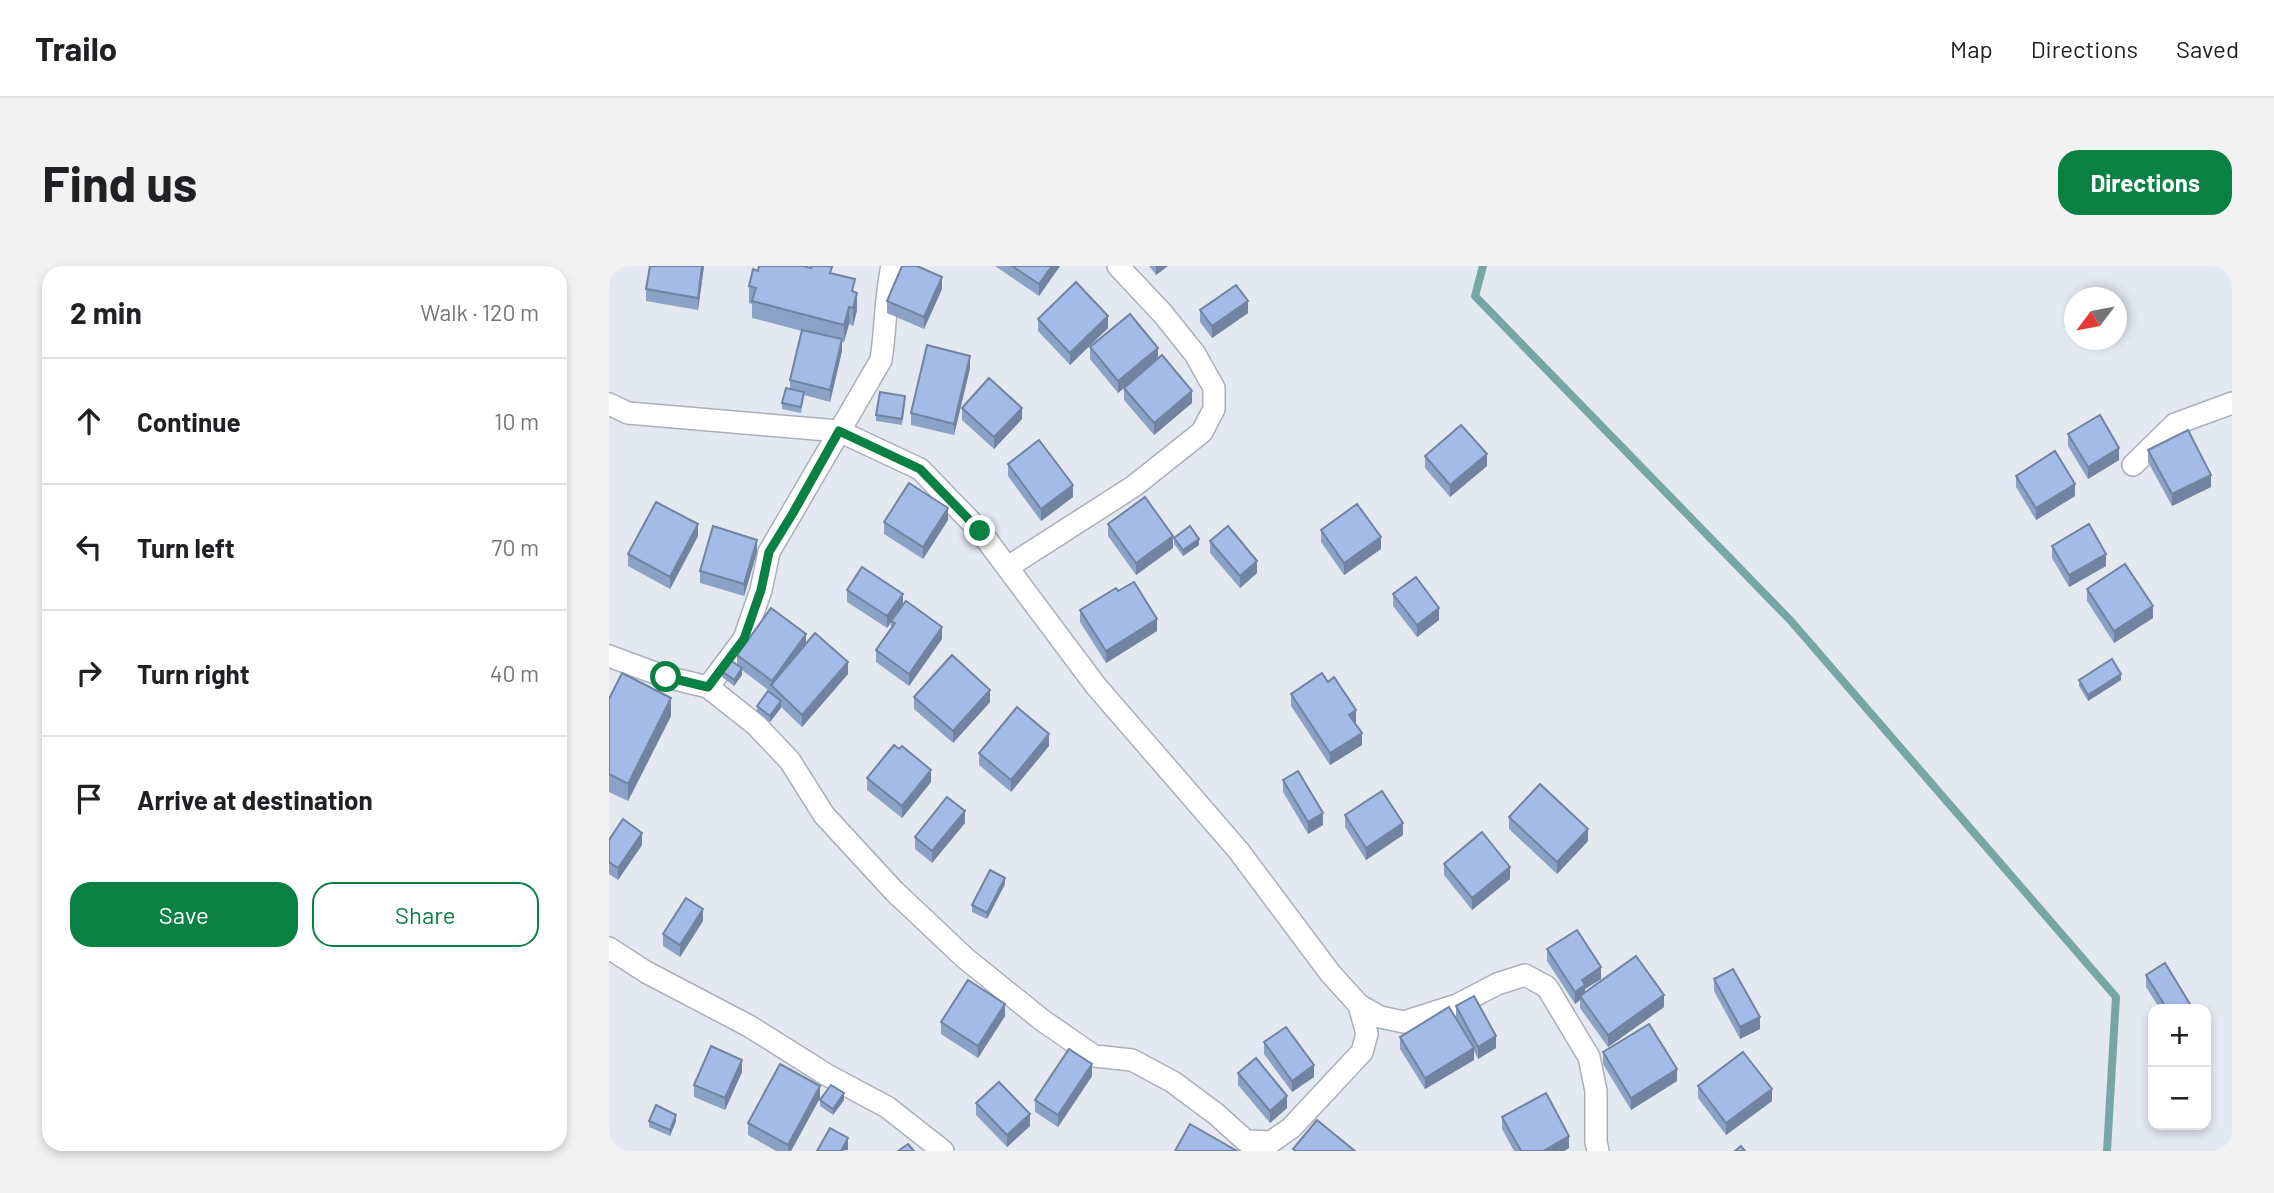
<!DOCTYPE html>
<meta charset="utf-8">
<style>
:root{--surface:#fff;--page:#f2f2f2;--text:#202124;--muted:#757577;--line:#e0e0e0;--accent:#0b8043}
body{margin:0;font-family:Barlow,sans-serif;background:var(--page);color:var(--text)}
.controls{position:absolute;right:21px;bottom:21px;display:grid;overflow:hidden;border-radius:14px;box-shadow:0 4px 10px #0003}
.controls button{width:63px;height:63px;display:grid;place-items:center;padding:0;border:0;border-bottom:2px solid var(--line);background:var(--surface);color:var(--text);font:35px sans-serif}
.compass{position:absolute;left:1455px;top:21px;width:63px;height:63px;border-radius:50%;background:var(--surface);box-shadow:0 4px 10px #0003;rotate:238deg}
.stop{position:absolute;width:21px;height:21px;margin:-16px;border:5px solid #0b8043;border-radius:50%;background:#fff}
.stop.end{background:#0b8043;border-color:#fff;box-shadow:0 2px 7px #0008}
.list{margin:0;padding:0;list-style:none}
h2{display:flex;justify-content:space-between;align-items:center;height:91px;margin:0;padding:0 28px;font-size:30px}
h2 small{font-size:23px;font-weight:400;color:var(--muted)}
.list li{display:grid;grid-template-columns:46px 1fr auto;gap:21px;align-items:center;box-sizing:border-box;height:126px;padding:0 28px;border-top:2px solid var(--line)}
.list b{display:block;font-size:26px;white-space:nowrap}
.list em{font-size:23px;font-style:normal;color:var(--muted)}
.actions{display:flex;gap:14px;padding:21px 28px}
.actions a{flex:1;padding:16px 0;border:2px solid var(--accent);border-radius:21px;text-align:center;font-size:24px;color:var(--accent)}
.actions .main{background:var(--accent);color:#fff}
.icon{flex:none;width:38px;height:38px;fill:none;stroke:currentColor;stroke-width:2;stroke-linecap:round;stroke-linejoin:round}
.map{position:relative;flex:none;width:1623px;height:885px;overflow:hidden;border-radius:21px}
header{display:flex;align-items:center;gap:42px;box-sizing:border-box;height:98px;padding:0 35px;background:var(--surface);border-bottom:2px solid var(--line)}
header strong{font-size:33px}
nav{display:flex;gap:38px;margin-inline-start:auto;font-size:24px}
.intro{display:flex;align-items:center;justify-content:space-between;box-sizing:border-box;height:168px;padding:0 42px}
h1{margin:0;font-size:49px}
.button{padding:18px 32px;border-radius:21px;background:var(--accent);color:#fff;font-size:24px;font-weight:700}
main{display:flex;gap:42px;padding:0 42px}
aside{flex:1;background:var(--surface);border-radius:21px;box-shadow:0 4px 10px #0003}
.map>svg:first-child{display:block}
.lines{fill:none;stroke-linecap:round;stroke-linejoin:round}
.stream{stroke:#77a6a6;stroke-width:8}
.minor-casing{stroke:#abafb6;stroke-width:24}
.minor{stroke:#fff;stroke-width:21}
.wall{fill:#8ca1c6}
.shaded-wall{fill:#7283a1}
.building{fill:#a3bbe6;stroke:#7283a1;stroke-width:2}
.route{stroke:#0b8043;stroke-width:9}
</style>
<header>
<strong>Trailo</strong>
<nav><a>Map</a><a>Directions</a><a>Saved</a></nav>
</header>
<div class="intro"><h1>Find us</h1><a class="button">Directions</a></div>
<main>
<aside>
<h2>2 min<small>Walk · 120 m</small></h2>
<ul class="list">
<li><svg class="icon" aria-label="ahead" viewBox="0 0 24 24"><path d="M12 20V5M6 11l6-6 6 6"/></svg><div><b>Continue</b></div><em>10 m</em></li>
<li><svg class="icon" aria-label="left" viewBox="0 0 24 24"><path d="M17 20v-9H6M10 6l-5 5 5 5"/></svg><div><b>Turn left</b></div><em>70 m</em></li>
<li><svg class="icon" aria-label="right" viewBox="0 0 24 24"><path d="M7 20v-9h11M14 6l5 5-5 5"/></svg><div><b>Turn right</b></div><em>40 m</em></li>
<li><svg class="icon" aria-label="arrive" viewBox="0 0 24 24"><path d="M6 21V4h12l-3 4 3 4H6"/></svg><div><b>Arrive at destination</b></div></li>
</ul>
<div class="actions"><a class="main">Save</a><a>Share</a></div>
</aside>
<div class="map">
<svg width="1623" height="885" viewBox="0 0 1623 885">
<rect width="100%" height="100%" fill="#e4e9f1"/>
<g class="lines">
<!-- stream -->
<path class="stream" d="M874 0 866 30 1182 355 1507 731 1498 885"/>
<!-- minor casing -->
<g class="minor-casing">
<g id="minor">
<path d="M0 138 19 147 230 165 311 203 371 265 487 420 629 584 721 707 750 739 771 751 795 756 848 739 888 718 916 709 938 721 980 791 987 825V876L989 885"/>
<path d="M1524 199 1566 158 1623 137"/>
<path d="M399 301 525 220 593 166 605 143V122L586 88 554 48 509 0"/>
<path d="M0 390 57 411 99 421 147 459 181 495 215 549 285 625 356 692 433 754 485 790 523 794 564 816 607 848 637 875 662 876 682 862 753 786 758 768 750 739"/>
<path d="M99 421 135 373 152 324 160 286 272 94C277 62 276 32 283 0"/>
<path d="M0 682 37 706 140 760 218 809 278 841 334 885"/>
</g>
</g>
<!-- minor -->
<use href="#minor" class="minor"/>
</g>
<!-- wall -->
<g class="wall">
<path d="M41 0H95L89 44 37 35V23Z"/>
<path d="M386 0H451L430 30Z"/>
<path d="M540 0H559L547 9Z"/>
<path d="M149 5 223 7 246 26 248 44 244 60 240 58 235 76H233V85L221 136 195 129 192 147 173 143V137L181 123V114L193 65 143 52V38L140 37V20Z"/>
<path d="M333 23 315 63 278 47V35Z"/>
<path d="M591 44 639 47 603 72 591 56Z"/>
<path d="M429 53 499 62 461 99 429 65Z"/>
<path d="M481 81 549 92 583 137 545 169 515 134V122L509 127 481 93Z"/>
<path d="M361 102 345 169 302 159V147Z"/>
<path d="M296 136 293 159 267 155V149Z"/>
<path d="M353 142 413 153 385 183 353 154Z"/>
<path d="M1459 168 1510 194 1479 213 1459 180Z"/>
<path d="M1539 184 1602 221 1563 240 1539 196Z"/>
<path d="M816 190 878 200 841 231 816 202Z"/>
<path d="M399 198 464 231 432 255 399 210Z"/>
<path d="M1407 210 1466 230 1427 254 1407 221Z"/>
<path d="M339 254 314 293 275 268V256Z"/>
<path d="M499 258 564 282 527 309 499 270Z"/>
<path d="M712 264 772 283 735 309 712 276Z"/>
<path d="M89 270 61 323 19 300V288Z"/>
<path d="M565 272 590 279 574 290 565 278Z"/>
<path d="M601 275 648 307 631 322 601 287Z"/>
<path d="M1443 280 1497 300 1460 321 1443 292Z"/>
<path d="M148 286 135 330 91 317V305Z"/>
<path d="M1478 323 1544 352 1505 377 1478 335Z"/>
<path d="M238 324 294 339 333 373 300 420 267 396V384L282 362V356L278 362 238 336Z"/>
<path d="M509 325 548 365 497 397 471 356V344Z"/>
<path d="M784 328 830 354 808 371 784 340Z"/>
<path d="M197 377 239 408 193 461 172 441 161 456 148 446V440L162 428V426L133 404V409L125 420 113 411V405L128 399V389Z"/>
<path d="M1470 414H1512L1479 435 1470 420Z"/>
<path d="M719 416 747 456 746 457 753 479 721 499 682 440V428Z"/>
<path d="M305 431 381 436 344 477 305 443Z"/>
<path d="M0 433 62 450 19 535 0 526Z"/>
<path d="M440 480 402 526 370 499V487Z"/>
<path d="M258 512 322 516 293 552 258 524Z"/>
<path d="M674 514 714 559 699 568 674 526Z"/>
<path d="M736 549 794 569 757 594 736 561Z"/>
<path d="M900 551 979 575 948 608 900 563Z"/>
<path d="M356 557 323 597 306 583V571Z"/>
<path d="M0 574 33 579 9 614 0 608Z"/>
<path d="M835 598 901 613 863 644 835 609Z"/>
<path d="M396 618 378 653 363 646V639Z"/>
<path d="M94 655 71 691 54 680V668Z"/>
<path d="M938 683 992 713 976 723V727L1055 741 999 781 971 742V734L966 738 938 695Z"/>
<path d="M1537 709 1584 743H1551L1537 721Z"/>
<path d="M1105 713 1151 763 1131 773 1105 725Z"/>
<path d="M847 740 887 782 869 793 865 785V794L816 823 791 783V771L847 752Z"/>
<path d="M396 750 369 792 332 768V756Z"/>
<path d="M655 776 705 811 683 826 655 788Z"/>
<path d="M994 786 1068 815 1022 844 994 798Z"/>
<path d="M133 806 116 844 85 831V819Z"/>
<path d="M629 807 678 842 661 857 629 819Z"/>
<path d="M483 810 449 861 426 846V834Z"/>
<path d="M1089 820 1163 835 1117 869 1089 832Z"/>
<path d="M211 832 182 885H167L139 869V857Z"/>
<path d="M211 834H235L224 849 211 840Z"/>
<path d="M367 837 421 860 398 881 367 849Z"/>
<path d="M893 851 960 882 955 885H905L893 863Z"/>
<path d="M40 855H67L61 870 40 861Z"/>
</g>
<!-- shaded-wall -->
<g class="shaded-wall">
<path d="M93 0H95L89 44V32Z"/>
<path d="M443 0H451L430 30V18Z"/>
<path d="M547 0H559L547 9Z"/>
<path d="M333 11V23L315 63V51Z"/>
<path d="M248 27V44L244 60V42Z"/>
<path d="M639 35V47L603 72V60Z"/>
<path d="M240 41V58L235 76V59Z"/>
<path d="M499 50V62L461 99V87Z"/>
<path d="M233 73V85L221 136V124Z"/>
<path d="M549 82V94L509 127V115Z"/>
<path d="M361 90V102L345 169V158Z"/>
<path d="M583 125V137L545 169V157Z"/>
<path d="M413 142V153L385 183V171Z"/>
<path d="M1510 182V194L1479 213V201Z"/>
<path d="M878 188V200L841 231V219Z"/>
<path d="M1602 209V221L1563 240V228Z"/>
<path d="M1466 218V230L1427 254V242Z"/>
<path d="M464 219V231L432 255V243Z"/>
<path d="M339 242V254L314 293V281Z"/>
<path d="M89 258V270L61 323V311Z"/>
<path d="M564 270V282L527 309V297Z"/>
<path d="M772 271V283L735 309V297Z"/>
<path d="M590 273V279L574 290V284Z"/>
<path d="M148 274V286L135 330V318Z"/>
<path d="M1497 288V300L1460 321V309Z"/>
<path d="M648 295V307L631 322V310Z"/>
<path d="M294 328V340L278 362V350Z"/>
<path d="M1544 340V352L1505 377V365Z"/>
<path d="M830 342V354L808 371V359Z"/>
<path d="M548 353V365L497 397V385Z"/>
<path d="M333 361V373L300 420V408Z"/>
<path d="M197 368V380L163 420V415Z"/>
<path d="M239 396V408L193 461V449Z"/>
<path d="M133 402V409L125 420V414Z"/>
<path d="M1512 408V414L1479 435V429Z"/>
<path d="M381 424V436L344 477V465Z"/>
<path d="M62 432V450L19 535V518Z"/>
<path d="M172 435V442L161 456V450Z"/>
<path d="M747 444V456L740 461V449Z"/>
<path d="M753 467V479L721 499V487Z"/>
<path d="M440 468V480L402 526V514Z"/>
<path d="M322 504V516L293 552V540Z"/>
<path d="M356 545V557L323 597V585Z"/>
<path d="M714 547V559L699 568V556Z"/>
<path d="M794 557V569L757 594V582Z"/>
<path d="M979 563V575L948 608V596Z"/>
<path d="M33 567V579L9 614V602Z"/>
<path d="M901 601V613L863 644V632Z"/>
<path d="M396 612V618L378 653V647Z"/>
<path d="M94 643V655L71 691V679Z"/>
<path d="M992 701V713L976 723V731L971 730V734L966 738V726L973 714Z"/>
<path d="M1055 729V741L999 781V769Z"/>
<path d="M396 738V750L369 792V780Z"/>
<path d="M1151 751V763L1131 773V761Z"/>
<path d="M887 770V782L869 793V781Z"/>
<path d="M865 782V794L816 823V812Z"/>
<path d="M133 794V806L116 844V832Z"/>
<path d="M483 798V810L449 861V849Z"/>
<path d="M705 799V811L683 826V815Z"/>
<path d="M1068 803V815L1022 844V832Z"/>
<path d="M211 820V832L182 885H179V879Z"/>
<path d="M1163 823V835L1117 869V857Z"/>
<path d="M235 827V834L224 849V843Z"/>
<path d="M678 830V842L661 857V845Z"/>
<path d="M421 848V860L398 881V869Z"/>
<path d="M67 849V855L61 870V864Z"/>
<path d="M960 870V882L955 885H934Z"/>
<path d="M239 872V884L232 885Z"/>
</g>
<!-- building -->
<g class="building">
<path d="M41 0H93L89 32 37 23Z"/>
<path d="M150 0H194L202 2 203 0H218L223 1 221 7 246 13 243 25 248 27 244 42 240 41 235 59 143 35 147 22 140 20 144 3 149 5Z"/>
<path d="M293 0H308L333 11 315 51 278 35Z"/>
<path d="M403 0H443L430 18Z"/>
<path d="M467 16 499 50 461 87 429 53Z"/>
<path d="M627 19 639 35 603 60 591 44Z"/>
<path d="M521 48 549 82 509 115 481 81Z"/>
<path d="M193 64 233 73 221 124 181 114Z"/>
<path d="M318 79 361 90 345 158 302 147Z"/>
<path d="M553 89 583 125 545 157 515 122Z"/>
<path d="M380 112 413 142 385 171 353 142Z"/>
<path d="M177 122 195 126 192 141 173 137Z"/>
<path d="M271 126 296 130 293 153 267 149Z"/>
<path d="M1491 149 1510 182 1479 201 1459 168Z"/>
<path d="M852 159 878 188 841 219 816 190Z"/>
<path d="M1579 164 1602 209 1563 228 1539 184Z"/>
<path d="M430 174 464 219 432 243 399 198Z"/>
<path d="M1446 185 1466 218 1427 242 1407 210Z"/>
<path d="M300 217 339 242 314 281 275 256Z"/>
<path d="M536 231 564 270 527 297 499 258Z"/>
<path d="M47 236 89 258 61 311 19 288Z"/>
<path d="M748 238 772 271 735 297 712 264Z"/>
<path d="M1480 258 1497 288 1460 309 1443 280Z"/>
<path d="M104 260 148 274 135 318 91 305Z"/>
<path d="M581 260 590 273 574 284 565 272Z"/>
<path d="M619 260 648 295 631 310 601 275Z"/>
<path d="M1516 298 1544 340 1505 365 1478 323Z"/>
<path d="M253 301 294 328 278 350 238 324Z"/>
<path d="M807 311 830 342 808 359 784 328Z"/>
<path d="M525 316 548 353 497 385 471 344 507 322 509 325Z"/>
<path d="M297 335 333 361 300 408 267 384 286 357 282 355Z"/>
<path d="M162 342 197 368 163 415 128 389Z"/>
<path d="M206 367 239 396 193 449 162 419Z"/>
<path d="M343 389 381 424 344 465 305 431Z"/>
<path d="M1503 393 1512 408 1479 429 1470 414Z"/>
<path d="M121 394 133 402 125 414 113 405Z"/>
<path d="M13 407 62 432 19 518 0 508V433Z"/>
<path d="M713 407 719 416 725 411 747 444 740 449 753 467 721 487 682 428Z"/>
<path d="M159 425 172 435 161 450 148 440Z"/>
<path d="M408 441 440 468 402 514 370 487Z"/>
<path d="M285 479 290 483 293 480 322 504 293 540 258 512Z"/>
<path d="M689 505 714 547 699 556 674 514Z"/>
<path d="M931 518 979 563 948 596 900 551Z"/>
<path d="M773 525 794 557 757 582 736 549Z"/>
<path d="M338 531 356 545 323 585 306 571Z"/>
<path d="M14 553 33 567 9 602 0 596V574Z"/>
<path d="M873 566 901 601 863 632 835 598Z"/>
<path d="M381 604 396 612 378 647 363 639Z"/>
<path d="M77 632 94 643 71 679 54 668Z"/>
<path d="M968 664 992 701 973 714 976 719 966 726 938 683Z"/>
<path d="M1027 690 1055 729 999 769 971 730Z"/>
<path d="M1556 697 1584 743H1558L1537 709Z"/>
<path d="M1124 703 1151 751 1131 761 1105 713Z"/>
<path d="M359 714 396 738 369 780 332 756Z"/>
<path d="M865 730 887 770 869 781 847 740Z"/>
<path d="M840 741 865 782 816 812 791 771Z"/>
<path d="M1040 758 1068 803 1022 832 994 786Z"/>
<path d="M677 761 705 799 683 815 655 776Z"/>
<path d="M102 780 133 794 116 832 85 819Z"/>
<path d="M460 783 483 798 449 849 426 834Z"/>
<path d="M1134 786 1163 823 1117 857 1089 820Z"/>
<path d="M647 792 678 830 661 845 629 807Z"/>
<path d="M171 798 211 820 179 879 139 857Z"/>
<path d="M390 816 421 848 398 869 367 837Z"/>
<path d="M222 819 235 827 224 843 211 834Z"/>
<path d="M937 827 960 870 934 885H912L893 851Z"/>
<path d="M47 839 67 849 61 864 40 855Z"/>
<path d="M708 854 746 885H687L684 883Z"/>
<path d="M581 858 628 885H566Z"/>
<path d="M221 862 239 872 232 885H208Z"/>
<path d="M299 878 305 885H289Z"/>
<path d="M1132 880 1136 885H1126Z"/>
</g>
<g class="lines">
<!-- route -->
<path class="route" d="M57 411 99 421 135 373 152 324 160 286 184 247 230 165 311 203 371 265"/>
</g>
</svg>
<div class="controls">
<button>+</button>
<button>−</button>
</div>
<svg class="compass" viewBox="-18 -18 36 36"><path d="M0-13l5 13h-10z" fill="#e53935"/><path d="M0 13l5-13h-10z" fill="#757577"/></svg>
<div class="stop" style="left:57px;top:411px"></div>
<div class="stop end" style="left:371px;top:265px"></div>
</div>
</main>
